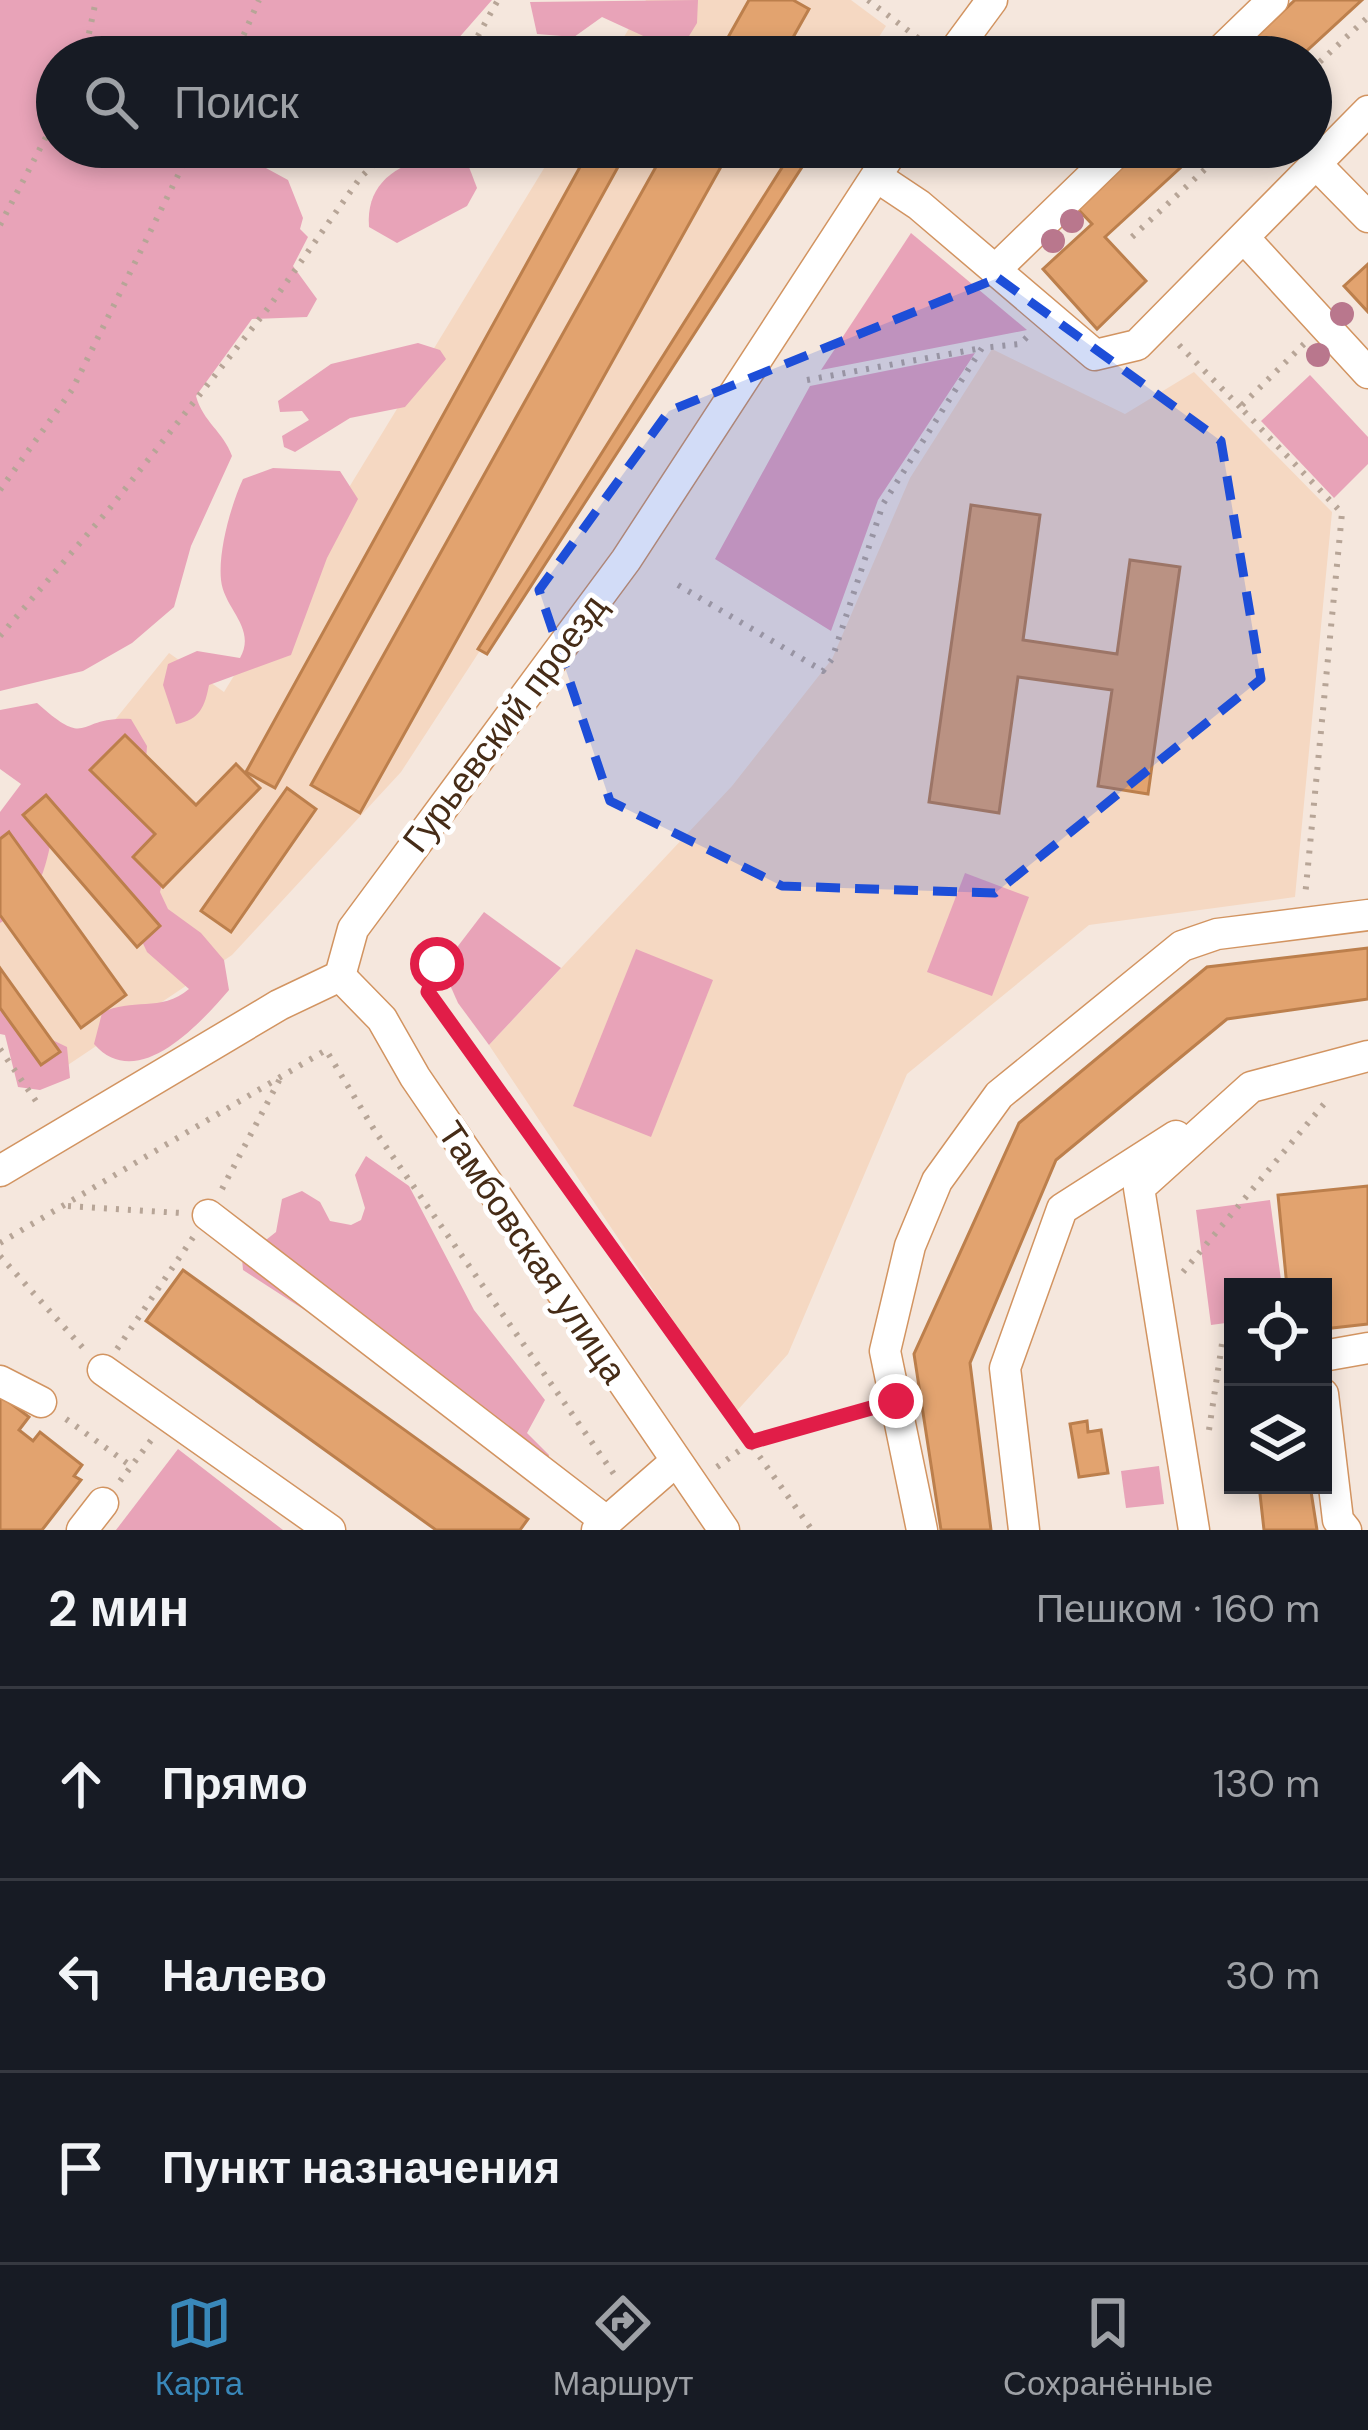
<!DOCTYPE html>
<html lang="ru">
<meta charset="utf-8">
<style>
:root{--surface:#171b24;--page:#20242c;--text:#f1f3f6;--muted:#9ea1a6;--line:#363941;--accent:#3988ba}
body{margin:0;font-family:"DM Sans",sans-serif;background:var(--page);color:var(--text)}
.controls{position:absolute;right:36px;bottom:36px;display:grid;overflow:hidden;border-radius:0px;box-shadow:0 6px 18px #0003}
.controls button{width:108px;height:108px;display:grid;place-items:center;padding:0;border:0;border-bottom:3px solid var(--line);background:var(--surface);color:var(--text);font:60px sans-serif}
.stop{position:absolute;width:36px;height:36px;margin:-27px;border:9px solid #e11d48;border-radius:50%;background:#fff}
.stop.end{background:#e11d48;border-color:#fff;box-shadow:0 3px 12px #0008}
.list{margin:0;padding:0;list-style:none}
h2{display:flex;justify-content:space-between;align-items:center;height:156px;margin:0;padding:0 48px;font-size:51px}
h2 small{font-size:39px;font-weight:400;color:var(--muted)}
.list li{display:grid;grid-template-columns:78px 1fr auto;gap:36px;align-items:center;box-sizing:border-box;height:192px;padding:0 48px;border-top:3px solid var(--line)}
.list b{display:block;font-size:45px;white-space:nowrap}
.list em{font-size:39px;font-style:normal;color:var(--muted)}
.icon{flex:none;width:66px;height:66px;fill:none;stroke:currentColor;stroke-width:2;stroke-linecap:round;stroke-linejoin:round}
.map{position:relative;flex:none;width:1368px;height:1530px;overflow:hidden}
.search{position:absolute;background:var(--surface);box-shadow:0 6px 18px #0003;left:36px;right:36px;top:36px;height:132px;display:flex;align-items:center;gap:30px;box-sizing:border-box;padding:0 42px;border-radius:66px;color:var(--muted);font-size:45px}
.sheet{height:732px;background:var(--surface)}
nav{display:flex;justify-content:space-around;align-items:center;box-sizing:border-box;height:168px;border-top:3px solid var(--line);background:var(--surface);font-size:33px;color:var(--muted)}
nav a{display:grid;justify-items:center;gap:6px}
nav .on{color:var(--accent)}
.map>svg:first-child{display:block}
.built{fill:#f5d8c2}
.green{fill:#e8a3b8}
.building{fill:#e2a36f;stroke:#bc7f4c;stroke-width:3}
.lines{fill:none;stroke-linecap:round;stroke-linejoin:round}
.minor-casing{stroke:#d29461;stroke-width:33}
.path{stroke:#b7a597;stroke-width:6;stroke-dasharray:3 9;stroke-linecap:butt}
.minor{stroke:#fff;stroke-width:30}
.tree{fill:#b9778d}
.route{stroke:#e11d48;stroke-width:15}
.marked{fill:#1d4ed8;fill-opacity:0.2;stroke:#1d4ed8;stroke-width:9;stroke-dasharray:24 15;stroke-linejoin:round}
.labels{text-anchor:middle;stroke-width:10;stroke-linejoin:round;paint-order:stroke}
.street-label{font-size:36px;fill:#462c17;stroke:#fff}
</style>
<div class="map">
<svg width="1368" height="1530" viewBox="0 0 1368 1530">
<rect width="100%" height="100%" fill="#f5e7dd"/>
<!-- built -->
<g class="built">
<path d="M646 0H851L886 26 866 57H612Z"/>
<path d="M557 147H808L401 772 232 955 44 1081 0 1021V816L93 747 169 653 224 692Z"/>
<path d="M992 349 1125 414 1194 372 1332 512 1295 897 1089 925 907 1074 788 1354 735 1413 489 1045 732 786 832 659 910 478Z"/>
</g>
<!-- green -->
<g class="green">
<path d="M0 0H492L442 57H57V147H227L288 180 303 218 300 229 308 237 293 266 317 299 307 317 252 319 196 396C203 422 223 431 232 456L191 546 174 607 132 643 83 671 0 691Z"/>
<path d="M698 0 697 23 686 41 652 40 602 17 574 37 537 34 530 2Z"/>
<path d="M425 159 469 167 477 188 467 206 397 243 369 227C366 189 389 168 425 159Z"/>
<path d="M911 233 1027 330 821 370Z"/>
<path d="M418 343 440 350 446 359 405 407 350 418 295 452 284 447 282 436 309 420 302 411 280 412 278 401 331 364Z"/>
<path d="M975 353 878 500 831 631 715 559 810 386Z"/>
<path d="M1310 375 1368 437V464L1334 498 1261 421Z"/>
<path d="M273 468 340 471 358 499 327 558 291 655 209 685C205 706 200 720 176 724L163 685 168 664 197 651 240 658C257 628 224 609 221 580 218 551 231 505 243 479Z"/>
<path d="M37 703C91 751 74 716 131 719L147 746 144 787 165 871 160 892 168 909 201 933 224 960 229 990C198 1026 137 1093 94 1044L102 1013C131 997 161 1013 189 989L147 952 123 901 79 849 75 827 53 830C46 870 38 903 0 923V812L21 784 0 769V710Z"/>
<path d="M965 873 1029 897 992 996 927 972Z"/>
<path d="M484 912 561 968 489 1045 458 1003 442 967Z"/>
<path d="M636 949 713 980 651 1137 573 1106Z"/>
<path d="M0 995 11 1020 67 1047 70 1078 40 1090 18 1087 5 1035 0 1034Z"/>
<path d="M366 1156 409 1186 474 1310 545 1400 527 1433 549 1455 547 1467 243 1270 242 1259 276 1232 282 1199 302 1191 320 1202 330 1221 351 1225 361 1220 365 1208 355 1175Z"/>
<path d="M1270 1200 1282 1287H1233V1322L1211 1325 1196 1210Z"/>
<path d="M178 1449 283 1530H116Z"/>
<path d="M1159 1466 1164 1504 1126 1508 1121 1471Z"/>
</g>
<!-- building -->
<g class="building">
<path d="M749 0H793L809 9 782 57H717Z"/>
<path d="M1295 0H1362L1300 57H1234Z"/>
<path d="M591 147H629L275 788 246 772Z"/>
<path d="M667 147H732L360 813 311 785Z"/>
<path d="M795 147H815L487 654 478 649Z"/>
<path d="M1137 147H1203L1105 237 1146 281 1097 329 1043 269 1092 224 1074 205Z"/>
<path d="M1368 264V312L1344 286Z"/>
<path d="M971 505 1040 515 1023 640 1117 654 1130 560 1180 567 1148 794 1098 786 1112 690 1018 677 999 813 929 802Z"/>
<path d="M125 735 196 805 236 764 260 788 163 887 133 857 155 834 90 770Z"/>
<path d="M287 788 316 809 231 932 201 911Z"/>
<path d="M46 795 160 926 137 947 23 815Z"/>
<path d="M9 832 126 995 81 1028 0 915V839Z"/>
<path d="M1368 948V999L1227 1019 1056 1160 970 1363 991 1530H941L914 1354 1019 1123 1207 967Z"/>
<path d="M0 968 60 1052 41 1065 0 1008Z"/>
<path d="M1368 1186V1324L1323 1329V1287H1287L1278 1195Z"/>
<path d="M183 1270 528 1519 520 1530H436L146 1321Z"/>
<path d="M0 1395 29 1417 19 1430 33 1441 40 1432 82 1465 74 1476 81 1480 42 1530H0Z"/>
<path d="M1087 1421 1088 1432 1101 1430 1108 1473 1079 1477 1070 1424Z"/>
<path d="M1259 1485H1310L1317 1530H1264Z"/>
</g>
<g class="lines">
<!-- minor casing -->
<g class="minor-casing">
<g id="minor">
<path d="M950 57 992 0"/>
<path d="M1214 57 1273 0"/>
<path d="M1316 164 1368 217"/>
<path d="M877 177 919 205 1095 355 1137 345 1368 111"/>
<path d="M1245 239 1368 373"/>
<path d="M995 270 1122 147"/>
<path d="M340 976 382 1019 415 1077 724 1530"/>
<path d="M0 1171 279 1005 340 976 353 929 626 560 895 147"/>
<path d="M208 1215 606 1521"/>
<path d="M1323 1356 1368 1348"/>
<path d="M103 1370 330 1530"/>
<path d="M0 1381 41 1402"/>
<path d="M1323 1394 1338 1520 1346 1530"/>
<path d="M82 1530 103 1503"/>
<path d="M597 1530 675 1462"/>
<path d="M922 1530 885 1351 910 1246 937 1181 999 1095 1182 946 1217 934 1368 915"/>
<path d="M1024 1530 1005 1368 1062 1209 1176 1136"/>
<path d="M1194 1530 1139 1188 1251 1087 1368 1056"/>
</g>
</g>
<!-- path -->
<g class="path">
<path d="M868 0 927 45"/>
<path d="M84 57 96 0"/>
<path d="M234 57 259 0"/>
<path d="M466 57 498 0"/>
<path d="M1311 70 1368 17"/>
<path d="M0 225 57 116"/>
<path d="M1132 237 1229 147"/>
<path d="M1304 344 1240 407 1342 513 1305 897"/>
<path d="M1179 345 1240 407"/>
<path d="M807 380 982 348"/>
<path d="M0 490 72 390 192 147"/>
<path d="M678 585 823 671 832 659 883 504 982 348 1020 344 1029 335"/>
<path d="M0 636 110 508 269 307 360 178 392 147"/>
<path d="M437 964 428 992 812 1530"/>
<path d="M0 1049 38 1104"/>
<path d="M222 1189 283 1073"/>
<path d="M68 1206 181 1213"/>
<path d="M0 1243 326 1050 375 1131 616 1477"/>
<path d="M0 1256 83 1348"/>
<path d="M1183 1272 1329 1098"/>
<path d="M117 1349 194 1236"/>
<path d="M66 1419 131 1466"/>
<path d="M1209 1430 1223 1337 1233 1335"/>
<path d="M717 1467 751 1442 871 1408"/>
<path d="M120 1481 152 1439"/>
</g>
<!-- minor -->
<use href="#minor" class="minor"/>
</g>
<!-- trees -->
<g class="tree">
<circle cx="1072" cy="221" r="12"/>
<circle cx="1053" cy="241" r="12"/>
<circle cx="1342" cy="314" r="12"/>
<circle cx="1318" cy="355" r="12"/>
</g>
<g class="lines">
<!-- route -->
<path class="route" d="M437 964 428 992 751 1442 896 1401"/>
</g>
<!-- marked area -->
<path class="marked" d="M998 278 1221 441 1261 679 995 893 782 886 610 801 539 590 669 411Z"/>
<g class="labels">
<!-- street labels -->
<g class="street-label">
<text transform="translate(504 723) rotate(-53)" y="13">Гурьевский проезд</text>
<text transform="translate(533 1252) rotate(56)" y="13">Тамбовская улица</text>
</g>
</g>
</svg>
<div class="controls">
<button><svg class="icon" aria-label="locate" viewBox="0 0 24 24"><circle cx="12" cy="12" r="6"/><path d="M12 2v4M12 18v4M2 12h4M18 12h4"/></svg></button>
<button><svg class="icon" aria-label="layers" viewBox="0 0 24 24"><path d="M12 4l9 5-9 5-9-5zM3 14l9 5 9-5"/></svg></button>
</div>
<div class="stop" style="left:437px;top:964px"></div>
<div class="stop end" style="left:896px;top:1401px"></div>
<div class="search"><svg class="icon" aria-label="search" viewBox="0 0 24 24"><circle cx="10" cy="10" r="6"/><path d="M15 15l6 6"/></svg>Поиск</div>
</div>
<section class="sheet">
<h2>2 мин<small>Пешком · 160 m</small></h2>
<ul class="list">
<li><svg class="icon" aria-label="ahead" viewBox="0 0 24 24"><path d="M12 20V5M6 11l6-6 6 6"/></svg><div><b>Прямо</b></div><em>130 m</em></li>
<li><svg class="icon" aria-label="left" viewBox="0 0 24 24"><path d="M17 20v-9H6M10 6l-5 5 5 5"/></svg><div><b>Налево</b></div><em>30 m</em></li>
<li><svg class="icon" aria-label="arrive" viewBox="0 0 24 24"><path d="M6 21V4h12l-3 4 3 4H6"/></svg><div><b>Пункт назначения</b></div></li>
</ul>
</section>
<nav>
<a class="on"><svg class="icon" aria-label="map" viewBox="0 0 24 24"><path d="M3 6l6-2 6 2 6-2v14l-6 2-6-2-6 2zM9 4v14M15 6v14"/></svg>Карта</a>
<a><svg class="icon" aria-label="directions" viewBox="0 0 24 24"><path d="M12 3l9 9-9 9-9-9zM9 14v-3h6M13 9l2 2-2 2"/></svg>Маршрут</a>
<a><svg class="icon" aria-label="saved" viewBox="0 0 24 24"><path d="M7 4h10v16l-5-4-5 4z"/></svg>Сохранённые</a>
</nav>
